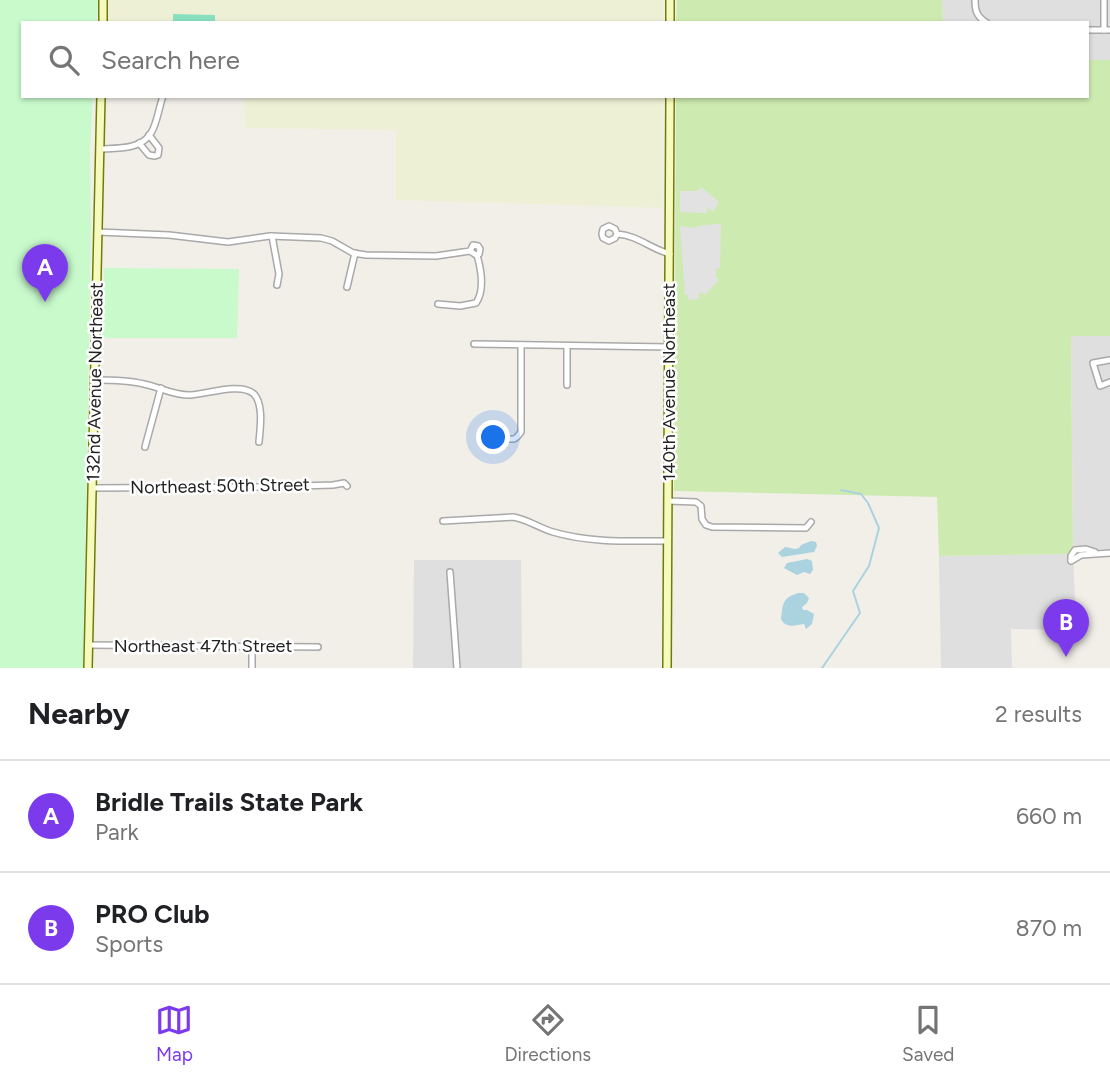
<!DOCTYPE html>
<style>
:root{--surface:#fff;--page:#f6f6f6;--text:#202124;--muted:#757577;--line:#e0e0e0;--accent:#7c3aed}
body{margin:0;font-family:Figtree,sans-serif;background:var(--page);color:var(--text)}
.you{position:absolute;left:494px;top:438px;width:24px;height:24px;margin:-18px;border:5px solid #fff;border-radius:50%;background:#1a73e8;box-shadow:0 0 0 10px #1a73e833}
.badge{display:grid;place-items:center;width:46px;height:46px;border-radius:50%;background:var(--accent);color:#fff;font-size:23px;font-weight:700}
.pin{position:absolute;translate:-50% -58px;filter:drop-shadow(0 2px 4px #0008)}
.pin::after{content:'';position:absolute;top:37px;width:24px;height:21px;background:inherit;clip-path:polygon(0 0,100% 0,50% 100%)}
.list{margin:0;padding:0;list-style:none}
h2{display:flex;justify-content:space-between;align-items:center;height:91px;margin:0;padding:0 28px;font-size:30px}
h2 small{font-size:23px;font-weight:400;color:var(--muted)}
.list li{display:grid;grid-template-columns:46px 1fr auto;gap:21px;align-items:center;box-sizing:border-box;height:112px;padding:0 28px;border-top:2px solid var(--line)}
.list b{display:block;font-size:26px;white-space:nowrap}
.list p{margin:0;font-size:23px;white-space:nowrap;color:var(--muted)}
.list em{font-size:23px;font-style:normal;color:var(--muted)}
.icon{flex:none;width:38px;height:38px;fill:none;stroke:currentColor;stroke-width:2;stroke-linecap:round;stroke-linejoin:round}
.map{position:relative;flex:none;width:1110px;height:668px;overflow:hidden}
.search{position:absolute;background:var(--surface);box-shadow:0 2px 5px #0004;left:21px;right:21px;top:21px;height:77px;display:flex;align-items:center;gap:18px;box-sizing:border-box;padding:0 24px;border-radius:0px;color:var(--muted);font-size:26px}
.sheet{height:315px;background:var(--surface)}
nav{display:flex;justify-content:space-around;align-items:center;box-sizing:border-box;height:98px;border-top:2px solid var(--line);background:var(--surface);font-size:19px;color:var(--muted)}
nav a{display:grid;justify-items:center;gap:4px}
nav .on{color:var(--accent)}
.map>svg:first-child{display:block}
.residential{fill:#e0dfdf}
.farmland{fill:#eef0d5}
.grass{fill:#cdebb0}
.park{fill:#c8facc}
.pitch{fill:#88e0be}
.parking{fill:#e2e2e2}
.water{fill:#aad3df}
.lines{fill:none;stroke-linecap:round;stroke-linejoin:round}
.stream{stroke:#aad3df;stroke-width:2}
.street-casing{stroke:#a9a9a9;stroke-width:8}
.secondary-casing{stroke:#707d05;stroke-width:10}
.street{stroke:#fff;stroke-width:5}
.secondary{stroke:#f7fabf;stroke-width:7}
.labels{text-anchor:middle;stroke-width:5;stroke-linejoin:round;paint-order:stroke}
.street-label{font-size:18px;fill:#222;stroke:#fff}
</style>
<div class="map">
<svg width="1110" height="668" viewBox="0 0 1110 668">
<rect width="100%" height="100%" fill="#f2efe9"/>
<!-- residential -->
<g class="residential">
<path d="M942 0H1110V60H1087V23H943Z"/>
<path d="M1071 336H1110V549H1073Z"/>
<path d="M1073 554 1076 621 1060 630 1011 629 1012 668H941L939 556Z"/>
<path d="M414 560H521L522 668H413Z"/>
</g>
<!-- farmland -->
<g class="farmland">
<path d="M108 0H663V23H107Z"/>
<path d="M244 96H663L662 208 396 200V130L245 128Z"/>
</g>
<!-- grass -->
<g class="grass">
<path d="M677 0H942L943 23H676Z"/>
<path d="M1087 60H1110V336H1071L1073 554 939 556 937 497 674 491 676 96H1087Z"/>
</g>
<!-- park -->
<g class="park">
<path d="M0 0H98L97 23H23V96H93L90 151 91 232 83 668H0Z"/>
<path d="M104 268 239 269 237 338H102Z"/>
</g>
<!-- pitch -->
<path class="pitch" d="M173 14 215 15V23H173Z"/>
<!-- parking -->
<g class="parking">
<path d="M701 187 719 202 713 212 707 207V213L680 212V191H698Z"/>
<path d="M716 224H721L720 268 716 269V277L719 280 705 295 702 292 699 294V299L688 300V295H685L680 226 696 228 697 226Z"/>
</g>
<!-- water -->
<g class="water">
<path d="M811 541 816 542 817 546 814 552 782 557 778 553 785 547 795 549 799 548 801 545Z"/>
<path d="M807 559 812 561 813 570 810 574 804 572 797 575 784 568 787 563Z"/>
<path d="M798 593H804L809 598 807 603 802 607 803 610H807L814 614 812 624 806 629 804 624C795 625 786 629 781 619 783 604 782 598 798 593Z"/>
</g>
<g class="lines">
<!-- stream -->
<path class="stream" d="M822 668 860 613 853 591 869 566 879 528 868 503 861 494 841 490"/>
<!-- street casing -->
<g class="street-casing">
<g id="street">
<path d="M975 0C975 11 977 17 987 23"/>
<path d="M1104 0V30"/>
<path d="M1087 30H1110"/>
<path d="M139 143 149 155 155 156 158 155 159 148 149 135"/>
<path d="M100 149C117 148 141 150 151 133 157 124 159 107 163 96"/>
<path d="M98 232 169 235 228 242 270 236 321 238 332 241 353 253 366 255 436 256 470 251 476 255 479 254 480 249 478 246 473 245 470 251"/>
<path d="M617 234 615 229 609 226 603 229 602 234 603 238 609 241 615 238 617 234C637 235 651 249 670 254"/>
<path d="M272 236 279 274 277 285"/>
<path d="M347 287 355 253"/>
<path d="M438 304 460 306 476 303C485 290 481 269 477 255"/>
<path d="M474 344 669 347"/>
<path d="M1110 360 1093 363 1100 386 1110 382"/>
<path d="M95 380C111 380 128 380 144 384 159 387 175 396 191 395 207 394 241 382 254 394 264 405 260 429 259 442"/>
<path d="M567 385V346"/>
<path d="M492 439H514L517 437 521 432V345"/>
<path d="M145 447 161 388"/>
<path d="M93 488 263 487 333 485 344 483 347 486"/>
<path d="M668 501 696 502 701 506 702 519 706 525 712 527 806 528 811 522"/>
<path d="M443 521 513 517C527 519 539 528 553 532 590 543 630 541 668 541"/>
<path d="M1071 560V556L1075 550 1086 549 1095 552"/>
<path d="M1071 561 1081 555 1110 553"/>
<path d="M450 572 457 668"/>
<path d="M89 645 318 647"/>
<path d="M252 646V668"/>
</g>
</g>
<!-- secondary casing -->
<g class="secondary-casing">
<g id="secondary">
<path d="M103 23V0"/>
<path d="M670 23V0"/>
<path d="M88 668 101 96"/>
<path d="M667 668 670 96"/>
</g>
</g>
<!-- street -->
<use href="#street" class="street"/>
<!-- secondary -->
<use href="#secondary" class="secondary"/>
</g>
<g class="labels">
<!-- street labels -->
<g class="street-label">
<text transform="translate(95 382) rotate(-89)" y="6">132nd Avenue Northeast</text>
<text transform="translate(669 382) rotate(-90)" y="6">140th Avenue Northeast</text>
<text transform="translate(220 486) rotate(-1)" y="6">Northeast 50th Street</text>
<text x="203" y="652">Northeast 47th Street</text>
</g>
</g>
</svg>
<div class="you"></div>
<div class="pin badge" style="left:45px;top:302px">A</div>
<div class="pin badge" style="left:1066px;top:657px">B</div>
<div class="search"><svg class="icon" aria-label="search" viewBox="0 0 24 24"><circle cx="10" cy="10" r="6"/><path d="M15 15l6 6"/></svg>Search here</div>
</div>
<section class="sheet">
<h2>Nearby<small>2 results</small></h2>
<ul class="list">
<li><span class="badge">A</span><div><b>Bridle Trails State Park</b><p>Park</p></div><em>660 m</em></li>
<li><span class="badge">B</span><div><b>PRO Club</b><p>Sports</p></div><em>870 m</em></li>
</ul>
</section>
<nav>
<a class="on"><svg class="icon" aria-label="map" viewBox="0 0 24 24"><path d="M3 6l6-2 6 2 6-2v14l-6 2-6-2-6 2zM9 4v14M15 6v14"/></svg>Map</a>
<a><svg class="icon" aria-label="directions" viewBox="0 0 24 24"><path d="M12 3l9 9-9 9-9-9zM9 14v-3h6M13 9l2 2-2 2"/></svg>Directions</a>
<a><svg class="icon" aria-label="saved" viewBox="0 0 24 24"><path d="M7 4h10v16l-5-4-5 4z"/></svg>Saved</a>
</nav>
